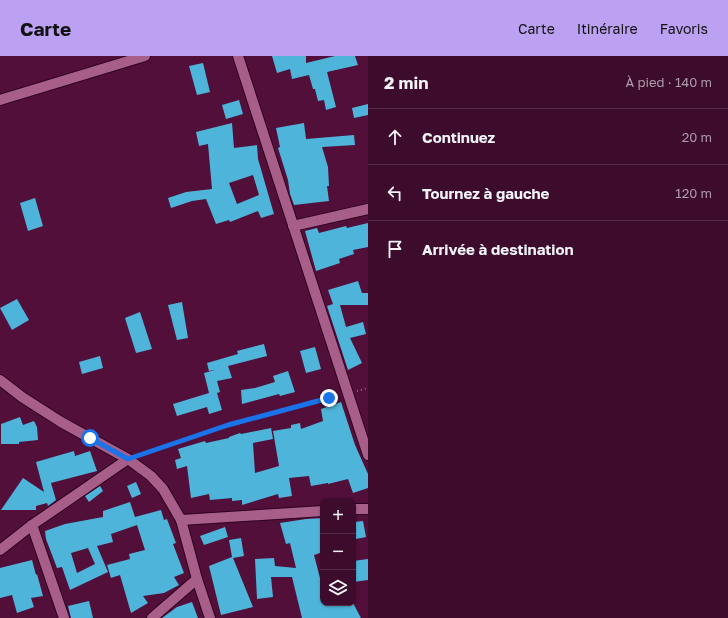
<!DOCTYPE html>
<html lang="fr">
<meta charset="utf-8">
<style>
:root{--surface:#3d0b2c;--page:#481938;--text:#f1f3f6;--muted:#ad9ba9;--line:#562b48;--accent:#bca0f2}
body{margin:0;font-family:"Golos Text",sans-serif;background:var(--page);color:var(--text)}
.controls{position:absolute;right:12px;bottom:12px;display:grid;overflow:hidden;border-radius:8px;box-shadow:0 1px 3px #0004}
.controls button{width:36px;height:36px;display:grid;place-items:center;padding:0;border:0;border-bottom:1px solid var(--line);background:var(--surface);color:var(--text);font:20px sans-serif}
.stop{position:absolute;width:12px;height:12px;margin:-9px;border:3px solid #1a73e8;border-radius:50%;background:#fff}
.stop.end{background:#1a73e8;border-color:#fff;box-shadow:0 1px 4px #0008}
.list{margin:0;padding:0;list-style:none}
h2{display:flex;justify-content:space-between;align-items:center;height:52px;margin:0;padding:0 16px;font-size:17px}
h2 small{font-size:13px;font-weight:400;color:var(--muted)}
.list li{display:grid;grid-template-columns:26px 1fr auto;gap:12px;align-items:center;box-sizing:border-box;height:56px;padding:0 16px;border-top:1px solid var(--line)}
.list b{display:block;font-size:15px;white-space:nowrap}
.list em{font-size:13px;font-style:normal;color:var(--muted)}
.icon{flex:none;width:22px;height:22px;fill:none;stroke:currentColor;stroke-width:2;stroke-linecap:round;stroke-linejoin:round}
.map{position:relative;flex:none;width:368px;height:562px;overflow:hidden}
header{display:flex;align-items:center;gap:24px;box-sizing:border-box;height:56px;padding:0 20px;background:var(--accent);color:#111}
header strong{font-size:19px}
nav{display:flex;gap:22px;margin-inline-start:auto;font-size:14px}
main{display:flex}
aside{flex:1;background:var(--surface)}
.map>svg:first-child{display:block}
.building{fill:#4fb4da;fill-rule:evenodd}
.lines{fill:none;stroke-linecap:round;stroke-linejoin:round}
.street-casing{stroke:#2f001f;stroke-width:12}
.secondary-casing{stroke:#2f001f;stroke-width:12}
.path{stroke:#9c6888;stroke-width:2;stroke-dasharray:1 3;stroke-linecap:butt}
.street{stroke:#a75e88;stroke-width:10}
.secondary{stroke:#a75e88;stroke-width:10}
.route{stroke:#1a73e8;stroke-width:5}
</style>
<header>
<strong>Carte</strong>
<nav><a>Carte</a><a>Itinéraire</a><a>Favoris</a></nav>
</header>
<main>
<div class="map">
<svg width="368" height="562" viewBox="0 0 368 562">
<rect width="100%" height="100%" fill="#510f3a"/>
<!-- building -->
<g class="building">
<path d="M272 0H306V7L335 0H355L358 9 327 16 336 51 326 54 324 44 318 45 315 33H313L309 19 292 23 290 13 277 17Z"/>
<path d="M203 7 210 36 197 39 189 10Z"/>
<path d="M239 44 243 58 226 63 222 49Z"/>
<path d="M368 48V59L354 62 352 52Z"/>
<path d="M232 67 234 92 257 89 258 103 274 158 261 162 258 155 230 166 229 164 216 168 206 143 192 145 171 152 168 142 186 136 212 133 208 88 199 90 196 76ZM253 119 259 139 237 148 229 127Z"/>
<path d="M304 67 306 83 354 79 355 89 322 91 328 111 329 130H327L329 145 294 149 290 138 288 124 278 92 280 91 276 72Z"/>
<path d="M35 142 43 170 28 175 20 147Z"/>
<path d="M368 167V191L353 194 354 198 339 203 340 207 316 215 305 175 317 172 319 177 346 170 347 172Z"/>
<path d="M358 225 362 237H368V249H340L346 271 363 266 366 278 350 282 362 307 348 314 327 250 333 248 328 234Z"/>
<path d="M17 243 29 264 12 274 0 252Z"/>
<path d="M182 246 188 282 177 284 168 249Z"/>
<path d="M140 256 152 293 136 297 125 262Z"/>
<path d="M264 288 267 300 228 310 232 322 217 325 220 336 217 337 222 354 209 358 207 351 177 360 173 348 209 337 204 317 215 314 209 315 207 307 238 298 237 295Z"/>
<path d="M315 291 321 313 306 317 300 295Z"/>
<path d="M100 300 103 312 82 318 79 306Z"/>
<path d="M288 315 295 336 280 340 279 338 242 348 241 334 255 332 275 326 273 320Z"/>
<path d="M341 346 355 389 368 418V432L353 437 348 423 328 428V427L311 430 309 420 289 422 292 440 279 442 278 438 242 449V444L232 445V442L210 444 209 438 191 442 187 410 177 413 175 404 181 402 178 393 205 385 206 387 229 382V381L240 377 241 378 271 372 273 383 253 387 255 417 279 410 273 375 291 372V369L300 367 301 373 323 365 321 353Z"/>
<path d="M20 361 23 369 34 365 37 371 38 384 19 386V388H1V368Z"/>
<path d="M74 395 75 400 90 395 97 415 51 427 56 444 48 450 47 447 36 450V454H1L23 422 44 436 36 406Z"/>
<path d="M136 426 141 438 132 442 127 430Z"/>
<path d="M100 430 103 435 89 446 85 440Z"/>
<path d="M130 446 135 461 161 454 164 464 167 463 176 487 173 488 184 517 174 521 179 529 164 537 143 540 148 547 131 557 120 519 111 522 107 509 130 503 129 498 145 494 137 469 111 478 113 486 97 490 108 516 70 534 62 511 57 512 46 483 45 475 65 468 103 461V455ZM88 492 95 508 77 517 71 497Z"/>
<path d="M323 462V496L314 499 320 522H323V547H353L361 562H302L292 521H271L273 541 257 543 255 503 274 502 275 510 296 512 290 487 286 488 280 467 306 463Z"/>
<path d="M363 465 366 481 356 483 354 466Z"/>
<path d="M225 471 228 481 204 489 200 480Z"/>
<path d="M241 482 244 500 233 502 253 551 221 559 209 510 232 501 229 484Z"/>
<path d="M368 503V524L353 526V505Z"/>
<path d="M32 504 36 519 37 518 43 540 31 542 34 551 17 557 12 539 0 542V512Z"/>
<path d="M89 545 93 562H71L68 550Z"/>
<path d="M192 546 198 562H162L177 551Z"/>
</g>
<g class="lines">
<!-- street casing -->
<g class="street-casing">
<g id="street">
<path d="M238 0 368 399"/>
<path d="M0 44 145 0"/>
<path d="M293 170 368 153"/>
<path d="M32 469 64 562"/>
<path d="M0 494 32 469 128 403"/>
<path d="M152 562 197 523"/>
</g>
</g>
<!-- secondary casing -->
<g class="secondary-casing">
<g id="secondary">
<path d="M0 324 22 341 61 366 128 403 151 420 163 433 181 464 197 523 210 562"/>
<path d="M353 453H368"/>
<path d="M181 464 323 455"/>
</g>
</g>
<!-- path -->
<g class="path">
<path d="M357 335 368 332"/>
<path d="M141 399 228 369 338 340"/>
</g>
<!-- street -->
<use href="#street" class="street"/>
<!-- secondary -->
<use href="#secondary" class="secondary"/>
</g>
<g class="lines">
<!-- route -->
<path class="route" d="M90 382 128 403 228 369 329 342"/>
</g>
</svg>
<div class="controls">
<button>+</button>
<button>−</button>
<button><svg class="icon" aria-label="layers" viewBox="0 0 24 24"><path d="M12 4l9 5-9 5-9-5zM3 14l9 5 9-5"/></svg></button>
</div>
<div class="stop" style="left:90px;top:382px"></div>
<div class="stop end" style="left:329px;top:342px"></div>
</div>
<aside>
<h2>2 min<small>À pied · 140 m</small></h2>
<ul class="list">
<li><svg class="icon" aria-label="ahead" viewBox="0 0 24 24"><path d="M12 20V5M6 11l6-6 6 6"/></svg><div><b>Continuez</b></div><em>20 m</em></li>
<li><svg class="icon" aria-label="left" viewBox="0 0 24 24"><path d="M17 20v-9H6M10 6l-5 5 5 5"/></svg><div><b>Tournez à gauche</b></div><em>120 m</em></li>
<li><svg class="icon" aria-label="arrive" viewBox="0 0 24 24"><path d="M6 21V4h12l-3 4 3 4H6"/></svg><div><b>Arrivée à destination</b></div></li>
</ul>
</aside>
</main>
